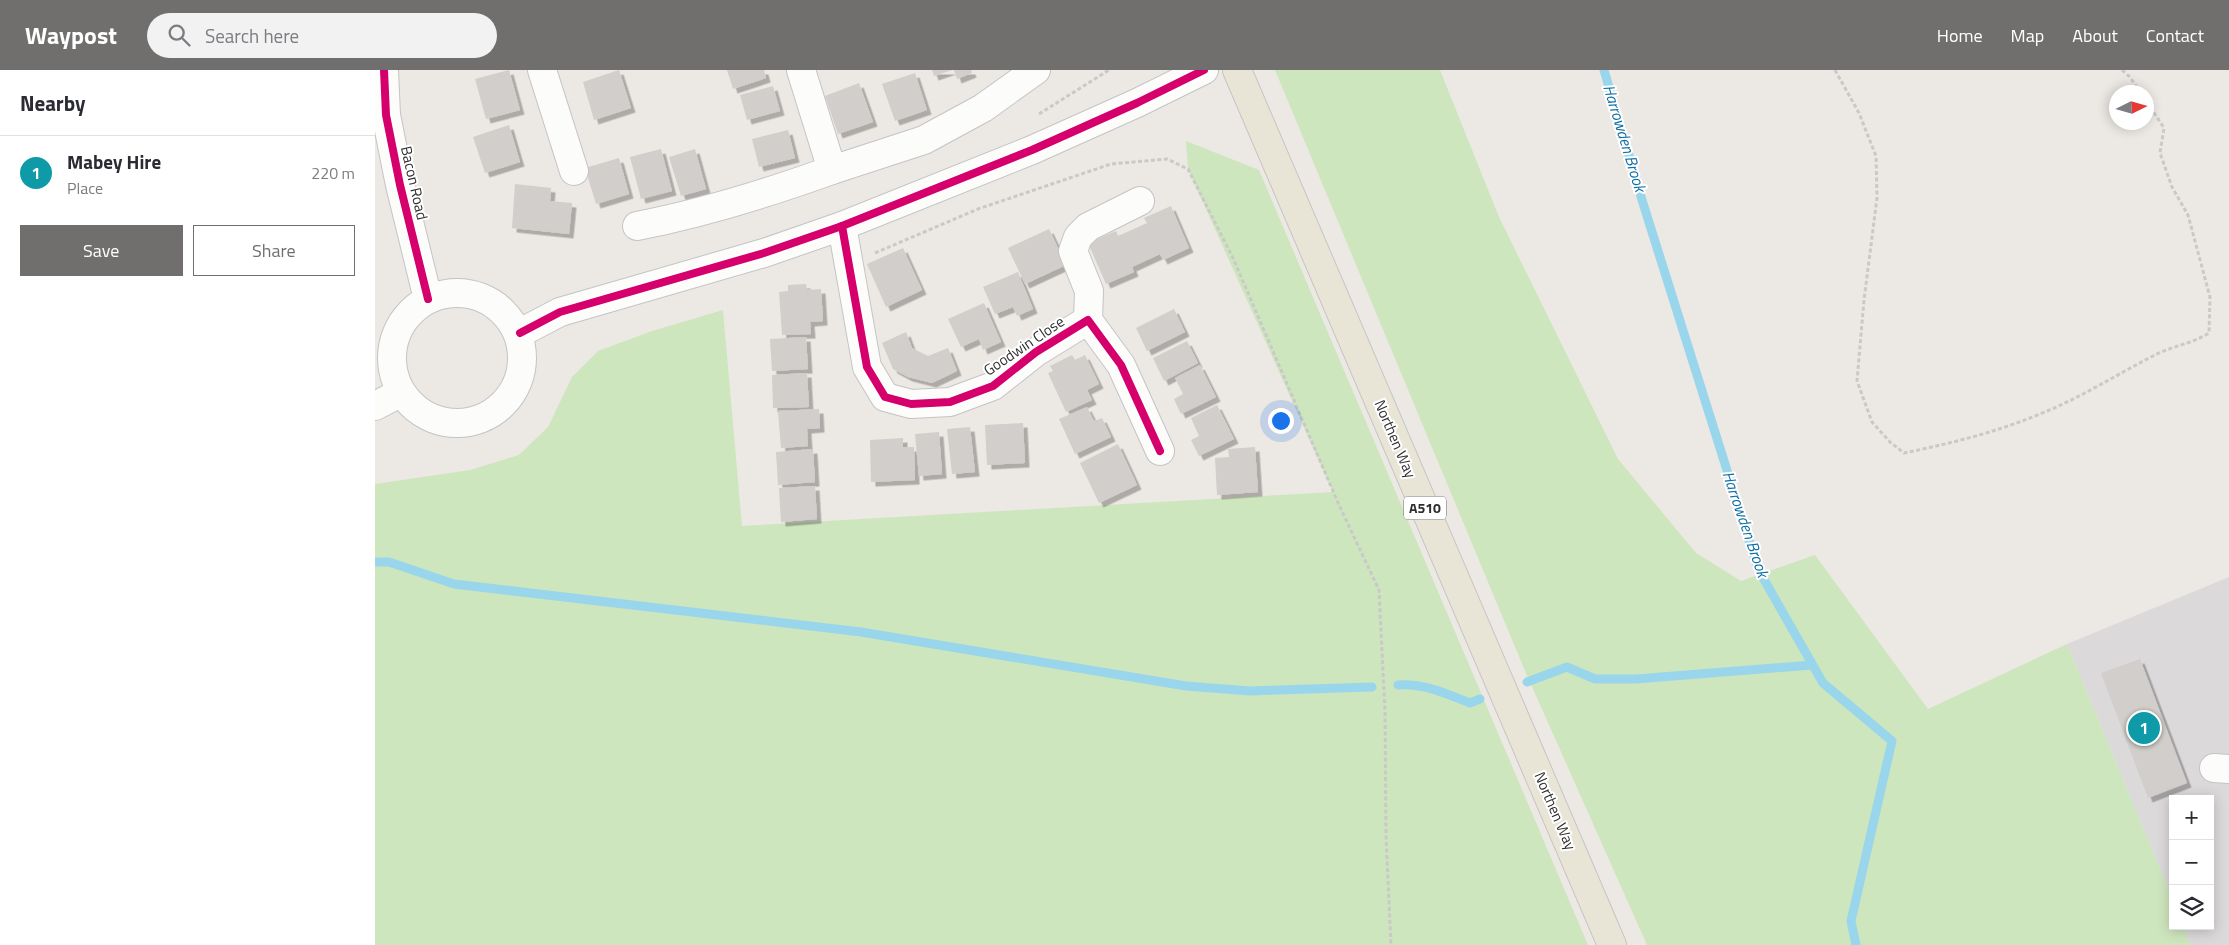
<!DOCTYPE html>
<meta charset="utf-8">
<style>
:root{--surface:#fff;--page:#f2f2f3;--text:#2b2b33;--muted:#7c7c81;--line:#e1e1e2;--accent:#706f6e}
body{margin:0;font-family:"Titillium Web",sans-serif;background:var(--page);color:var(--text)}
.controls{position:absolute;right:15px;bottom:15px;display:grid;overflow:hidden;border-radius:0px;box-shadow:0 2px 12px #0003}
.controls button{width:45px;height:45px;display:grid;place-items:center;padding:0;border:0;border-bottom:1px solid var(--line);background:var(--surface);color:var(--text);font:25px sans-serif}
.compass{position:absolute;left:1734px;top:15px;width:45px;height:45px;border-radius:50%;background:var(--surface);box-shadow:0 2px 12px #0003;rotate:85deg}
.you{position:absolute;left:905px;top:350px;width:18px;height:18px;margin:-12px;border:4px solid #fff;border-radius:50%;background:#1a73e8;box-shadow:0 0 0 8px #1a73e833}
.badge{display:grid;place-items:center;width:32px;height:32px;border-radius:50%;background:var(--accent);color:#fff;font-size:16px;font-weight:700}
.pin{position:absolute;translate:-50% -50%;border:2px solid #fff;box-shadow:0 1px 5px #0006}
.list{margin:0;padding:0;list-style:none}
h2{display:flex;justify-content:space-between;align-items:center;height:65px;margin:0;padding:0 20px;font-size:21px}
h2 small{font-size:16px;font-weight:400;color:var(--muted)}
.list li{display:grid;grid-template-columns:32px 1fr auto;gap:15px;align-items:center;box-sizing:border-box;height:75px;padding:0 20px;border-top:1px solid var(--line)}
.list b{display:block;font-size:19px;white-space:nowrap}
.list p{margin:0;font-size:16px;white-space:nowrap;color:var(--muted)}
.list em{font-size:16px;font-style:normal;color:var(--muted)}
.actions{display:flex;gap:10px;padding:15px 20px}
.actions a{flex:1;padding:11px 0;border:1px solid var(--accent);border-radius:0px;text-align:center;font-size:18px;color:var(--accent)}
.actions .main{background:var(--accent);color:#fff}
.icon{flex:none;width:28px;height:28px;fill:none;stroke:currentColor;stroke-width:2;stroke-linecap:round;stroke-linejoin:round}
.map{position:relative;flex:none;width:1854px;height:875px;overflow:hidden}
header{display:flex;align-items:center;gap:30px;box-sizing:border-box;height:70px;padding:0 25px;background:var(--accent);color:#fff}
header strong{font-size:24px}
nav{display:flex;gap:28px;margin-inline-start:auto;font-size:18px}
.search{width:350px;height:45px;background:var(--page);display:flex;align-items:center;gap:12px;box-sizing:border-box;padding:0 18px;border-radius:28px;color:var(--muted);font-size:19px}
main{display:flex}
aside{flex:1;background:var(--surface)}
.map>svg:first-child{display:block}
.industrial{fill:#dcd9db}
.green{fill:#cee6be}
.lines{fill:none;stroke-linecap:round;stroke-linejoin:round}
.stream{stroke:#99d6ec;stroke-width:9}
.building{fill:#d1cecb;filter:url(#shadow)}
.minor-casing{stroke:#c5c4c5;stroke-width:30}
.major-casing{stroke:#c6c5c4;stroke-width:30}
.path{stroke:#c9c9c8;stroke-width:3;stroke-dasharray:4 2.5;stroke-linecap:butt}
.minor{stroke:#fcfcfb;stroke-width:28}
.major{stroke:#e8e4d6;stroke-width:28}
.cycleway-casing{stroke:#fff;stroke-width:11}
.cycleway{stroke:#d6006c;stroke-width:8}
.labels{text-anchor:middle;stroke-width:4;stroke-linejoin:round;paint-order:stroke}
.shield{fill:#fff;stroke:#6d6d6d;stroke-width:1}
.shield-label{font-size:14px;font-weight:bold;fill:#2e2e2e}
.street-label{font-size:15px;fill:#2e2e2e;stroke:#fff}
.water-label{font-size:16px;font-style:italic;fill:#0d6fa3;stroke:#fff}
</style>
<header>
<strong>Waypost</strong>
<div class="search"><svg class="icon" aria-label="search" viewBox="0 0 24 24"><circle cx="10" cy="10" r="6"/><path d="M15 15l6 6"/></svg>Search here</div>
<nav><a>Home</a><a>Map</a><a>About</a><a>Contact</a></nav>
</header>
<main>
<aside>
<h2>Nearby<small></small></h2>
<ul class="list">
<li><span class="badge" style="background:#0f9aa8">1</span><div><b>Mabey Hire</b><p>Place</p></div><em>220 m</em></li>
</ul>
<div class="actions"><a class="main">Save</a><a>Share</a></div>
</aside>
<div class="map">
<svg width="1854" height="875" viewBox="0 0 1854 875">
<defs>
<filter id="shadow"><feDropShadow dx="4.5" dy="4.5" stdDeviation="0" flood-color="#0004"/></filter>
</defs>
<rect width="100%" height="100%" fill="#ece8e4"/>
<!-- industrial -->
<path class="industrial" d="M1854 507V875H1816L1808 856H1835V729H1798V830L1692 574Z"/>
<!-- green -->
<g class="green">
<path d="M900 0H1065L1124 147 1243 389 1321 483 1366 511 1440 485 1553 639 1692 574 1798 830V856H1808L1816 875H1272L1150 601Z"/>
<path d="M811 71 884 100 1213 875H0V414L95 400 144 385 173 357 197 307 223 281 277 261 348 240 367 456 958 422 813 99Z"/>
</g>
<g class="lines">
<!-- stream -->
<g class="stream">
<path d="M1229 0 1267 130 1383 499 1448 613 1517 671 1476 851 1481 875"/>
<path d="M0 492H14L79 514 486 562 811 616 875 621 997 617"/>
<path d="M1152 612 1192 597 1220 609H1261L1437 595"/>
<path d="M1023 615C1049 613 1072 624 1095 633L1105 629"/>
</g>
</g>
<!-- building -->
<g class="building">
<path d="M134 0 145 40 111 49 100 9Z"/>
<path d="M244 0 256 38 219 50 208 12Z"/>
<path d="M352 0H389L391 8 358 19Z"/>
<path d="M557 0H577L559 6Z"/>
<path d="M579 0H596L597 3 582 9Z"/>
<path d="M540 3 552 40 520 51 507 14Z"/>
<path d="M484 13 498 52 463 64 450 26Z"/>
<path d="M398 16 405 41 372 50 365 25Z"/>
<path d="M134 55 145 92 110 103 98 67Z"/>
<path d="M413 60 420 88 384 97 377 69Z"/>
<path d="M286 79 297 121 266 129 255 87Z"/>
<path d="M320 79 331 119 306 126 294 87Z"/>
<path d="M244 88 254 124 221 134 210 98Z"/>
<path d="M140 114 176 118 175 131 197 133 194 164 137 158Z"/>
<path d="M796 136 814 178 788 190 785 184 757 197 759 202 731 214 713 173 741 161 743 166 772 153 769 148Z"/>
<path d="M674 159 691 195 650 214 633 178Z"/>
<path d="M528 178 547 220 511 237 492 194Z"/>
<path d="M643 202 658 239 642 246 638 237 620 244 608 217Z"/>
<path d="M431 214 432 220 446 219 448 251 435 252 436 264 407 265 404 222 413 221V215Z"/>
<path d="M609 233 626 272 608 280 604 269 586 277 573 249Z"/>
<path d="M799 239 810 262 772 281 761 258Z"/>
<path d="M531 262 537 278 553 286 573 278 582 301 557 313 533 307 518 299 507 273Z"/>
<path d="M431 267 433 299 397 301 395 269Z"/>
<path d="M812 271 823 293 789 311 778 288Z"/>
<path d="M697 285 700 290 710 285 724 314 712 320 717 330 691 342 673 303 678 301 675 296Z"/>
<path d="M825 295 841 327 806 344 799 329 808 324 800 308Z"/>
<path d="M432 303 434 337 398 338 397 305Z"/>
<path d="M842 335 859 369 824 386 816 370 824 366 816 348Z"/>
<path d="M712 337 719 351 727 348 736 367 700 384 684 349Z"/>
<path d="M444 339 445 358 432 359 433 376 406 378 403 341Z"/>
<path d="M648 353 650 393 612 395 610 355Z"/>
<path d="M595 357 600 402 577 404 572 359Z"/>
<path d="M564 362 567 404 544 406 540 364Z"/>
<path d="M528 368V377H539L540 410 496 412 495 370Z"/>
<path d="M743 374 762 415 724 433 705 393Z"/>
<path d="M880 377 883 422 842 425 840 388 854 387 853 379Z"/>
<path d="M438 379 440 412 403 415 401 382Z"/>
<path d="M440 416 442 449 406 452 404 418Z"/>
<path d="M1765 589 1812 713 1773 728 1726 603Z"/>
</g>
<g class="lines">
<!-- minor casing -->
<g class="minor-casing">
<g id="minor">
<path d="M9 0 11 45 25 115 53 229"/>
<path d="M167 0 199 101"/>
<path d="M426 0 457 100 549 70 608 38 661 0"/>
<path d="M262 156C329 143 393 123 457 100"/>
<path d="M467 156 492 297 510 327 536 334 575 332 618 316 661 282 713 250 746 295 785 381"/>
<circle cx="82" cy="288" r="65"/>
<path d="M713 250 714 221 698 181 703 167 713 157 765 131"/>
<path d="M145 263 185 242 389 183 467 156 657 80 762 33 829 0"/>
<path d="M0 336 25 323"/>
<path d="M1839 698 1854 699"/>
</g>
</g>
<!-- major casing -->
<g class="major-casing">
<path id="major" d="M862 0 1237 875"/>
</g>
<!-- path -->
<g class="path">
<path d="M1460 0 1484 43 1501 86 1502 128 1489 230 1482 311 1497 352 1515 372 1529 383C1573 374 1618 363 1660 346 1702 330 1739 306 1778 286 1796 276 1817 274 1834 263L1835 227 1813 145 1797 117 1785 83 1789 58 1772 32"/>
<path d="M1747 0 1755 7 1765 22"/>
<path d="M664 44 734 0"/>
<path d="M500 183 603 139 736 94 792 89 813 99 858 188 964 435 1004 520 1010 641 1011 766 1016 875"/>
</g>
<!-- minor -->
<use href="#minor" class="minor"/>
<!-- major -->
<use href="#major" class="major"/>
<!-- cycleway casing -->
<g class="cycleway-casing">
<g id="cycleway">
<path d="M9 0 11 45 25 115 53 229"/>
<path d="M467 156 492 297 510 327 536 334 575 332 618 316 661 282 713 250 746 295 785 381"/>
<path d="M145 263 185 242 389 183 467 156 657 80 762 33 829 0"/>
</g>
</g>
<!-- cycleway -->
<use href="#cycleway" class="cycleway"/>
</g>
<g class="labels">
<!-- shield labels -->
<rect class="shield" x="1029" y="426.5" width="42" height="23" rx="4"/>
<g class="shield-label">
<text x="1050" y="443">A510</text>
</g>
<!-- street labels -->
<g class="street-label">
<text transform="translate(39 113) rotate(77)" y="5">Bacon Road</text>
<text transform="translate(649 276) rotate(-34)" y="5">Goodwin Close</text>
<text transform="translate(1020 369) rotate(67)" y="5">Northen Way</text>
<text transform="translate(1180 741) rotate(67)" y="5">Northen Way</text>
</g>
<!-- water labels -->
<g class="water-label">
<text transform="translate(1250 68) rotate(73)" y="6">Harrowden Brook</text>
<text transform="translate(1371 454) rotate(71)" y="6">Harrowden Brook</text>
</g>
</g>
</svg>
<div class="controls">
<button>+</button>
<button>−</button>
<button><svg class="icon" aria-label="layers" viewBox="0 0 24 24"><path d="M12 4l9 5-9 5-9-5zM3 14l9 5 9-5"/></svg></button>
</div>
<svg class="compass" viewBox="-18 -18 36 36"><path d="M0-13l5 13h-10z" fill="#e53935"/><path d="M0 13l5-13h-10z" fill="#7c7c81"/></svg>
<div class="you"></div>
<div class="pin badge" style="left:1769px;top:658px;background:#0f9aa8">1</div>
</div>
</main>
